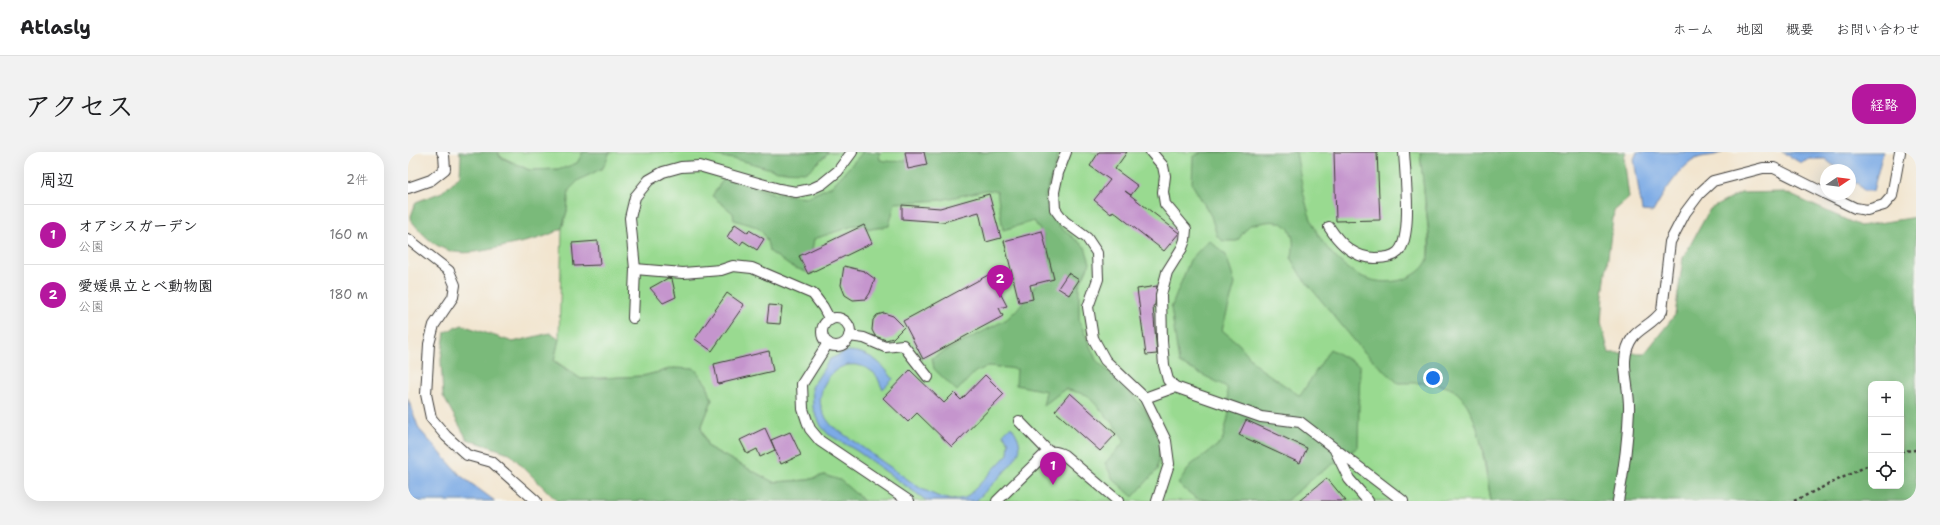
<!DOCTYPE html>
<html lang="ja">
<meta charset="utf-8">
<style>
:root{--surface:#fff;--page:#f2f2f2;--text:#202124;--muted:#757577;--line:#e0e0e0;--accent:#b5179e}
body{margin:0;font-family:"Shantell Sans","Klee One",sans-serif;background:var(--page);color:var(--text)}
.controls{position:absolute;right:12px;bottom:12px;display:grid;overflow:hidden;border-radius:8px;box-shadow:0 4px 16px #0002}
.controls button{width:36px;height:36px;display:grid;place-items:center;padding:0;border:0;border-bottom:1px solid var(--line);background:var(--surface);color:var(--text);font:20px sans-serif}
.compass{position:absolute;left:1412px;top:12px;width:36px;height:36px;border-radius:50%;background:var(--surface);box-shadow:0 4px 16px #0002;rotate:77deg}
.you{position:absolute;left:1025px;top:226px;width:14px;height:14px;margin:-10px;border:3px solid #fff;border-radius:50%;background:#1a73e8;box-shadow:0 0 0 6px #1a73e833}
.badge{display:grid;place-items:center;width:26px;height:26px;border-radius:50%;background:var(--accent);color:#fff;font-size:13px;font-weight:700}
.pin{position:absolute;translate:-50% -33px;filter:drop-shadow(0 1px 2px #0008)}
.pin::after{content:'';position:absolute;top:21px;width:14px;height:12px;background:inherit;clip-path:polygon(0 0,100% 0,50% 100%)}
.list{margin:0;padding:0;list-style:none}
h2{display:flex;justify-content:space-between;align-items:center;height:52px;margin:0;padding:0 16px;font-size:17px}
h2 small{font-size:13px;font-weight:400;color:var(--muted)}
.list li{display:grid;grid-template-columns:26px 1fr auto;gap:12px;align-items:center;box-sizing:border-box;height:60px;padding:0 16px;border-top:1px solid var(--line)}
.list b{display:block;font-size:15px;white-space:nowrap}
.list p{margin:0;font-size:13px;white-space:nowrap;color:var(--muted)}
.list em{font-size:13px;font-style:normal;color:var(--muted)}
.icon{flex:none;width:22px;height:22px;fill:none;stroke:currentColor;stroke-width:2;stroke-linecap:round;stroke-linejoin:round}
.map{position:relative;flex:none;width:1508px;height:349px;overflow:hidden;border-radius:16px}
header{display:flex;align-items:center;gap:24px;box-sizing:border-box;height:56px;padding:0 20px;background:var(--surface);border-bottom:1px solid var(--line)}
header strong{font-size:19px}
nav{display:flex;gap:22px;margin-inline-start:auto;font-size:14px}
.intro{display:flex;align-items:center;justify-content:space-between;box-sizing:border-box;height:96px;padding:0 24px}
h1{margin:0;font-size:28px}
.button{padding:10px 18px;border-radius:16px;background:var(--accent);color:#fff;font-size:14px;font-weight:700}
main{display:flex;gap:24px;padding:0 24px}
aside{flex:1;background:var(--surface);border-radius:16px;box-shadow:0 4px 16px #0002}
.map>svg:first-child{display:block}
.green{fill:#99da90;stroke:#5a7b56}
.forest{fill:#7aba7a;stroke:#4b6b4b;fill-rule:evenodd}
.water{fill:#7baae5;stroke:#4c6380}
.building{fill:#c595cd}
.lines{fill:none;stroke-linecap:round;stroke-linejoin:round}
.service-casing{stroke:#3c3a37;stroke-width:12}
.path{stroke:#3c3a37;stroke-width:2.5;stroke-dasharray:3 3;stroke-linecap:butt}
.service{stroke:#fff;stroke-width:10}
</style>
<header>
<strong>Atlasly</strong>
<nav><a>ホーム</a><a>地図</a><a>概要</a><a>お問い合わせ</a></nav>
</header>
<div class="intro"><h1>アクセス</h1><a class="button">経路</a></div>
<main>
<aside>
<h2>周辺<small>2件</small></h2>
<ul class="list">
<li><span class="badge">1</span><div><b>オアシスガーデン</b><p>公園</p></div><em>160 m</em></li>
<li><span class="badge">2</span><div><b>愛媛県立とべ動物園</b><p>公園</p></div><em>180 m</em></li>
</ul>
</aside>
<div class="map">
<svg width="1508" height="349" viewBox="0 0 1508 349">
<rect width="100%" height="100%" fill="#f6f6f2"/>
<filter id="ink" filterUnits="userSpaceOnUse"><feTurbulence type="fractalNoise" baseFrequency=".025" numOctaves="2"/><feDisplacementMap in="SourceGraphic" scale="8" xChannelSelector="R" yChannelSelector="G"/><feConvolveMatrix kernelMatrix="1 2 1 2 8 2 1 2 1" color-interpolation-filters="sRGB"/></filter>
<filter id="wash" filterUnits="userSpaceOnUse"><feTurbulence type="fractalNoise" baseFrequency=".012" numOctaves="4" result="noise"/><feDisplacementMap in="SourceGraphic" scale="16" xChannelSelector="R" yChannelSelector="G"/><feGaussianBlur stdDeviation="0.9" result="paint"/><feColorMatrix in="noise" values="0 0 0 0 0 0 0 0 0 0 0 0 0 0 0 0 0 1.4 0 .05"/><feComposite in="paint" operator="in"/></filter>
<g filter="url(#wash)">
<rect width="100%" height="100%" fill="#f2e5cf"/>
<!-- green -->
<path class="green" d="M90 0H1012L1021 85V104L1060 251 1071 281 1083 349H456L450 343 416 323 400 328 365 330 300 295 293 276 304 248 266 216 235 224 173 227 146 208 151 187 154 76 159 59 153 17 121 18 92 4Z"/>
<!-- forest -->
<g class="forest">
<path d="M51 0H90L92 5 121 18 153 17 169 11 175 0H202L195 16 171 28 161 38 159 59 154 76C138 86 121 89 102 93 54 104 35 109 2 67L8 50 34 40 52 24 53 3Z"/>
<path d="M262 0H421L399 20 370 19 335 9 300 2Z"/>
<path d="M455 0H471L472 8C488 11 501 10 515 0H651L637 46 652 75 677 95 682 111 671 134V168L688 208 714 232 738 259 753 290 749 318 725 345 705 327 697 311 717 289 704 270 679 243 657 237 635 254 638 239 608 233 609 217 581 214 567 220 549 239 526 217 524 206 599 167 610 156 630 130 644 122 635 83 626 69 595 78 589 39 578 38 533 48 487 51 481 74 463 77 448 73 406 87 403 104 404 122 382 114 361 99C357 74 349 75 326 68L325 61 304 44 312 32 317 26 368 42 399 45 424 34Z"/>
<path d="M794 0H888C897 46 898 82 937 114 953 127 972 133 993 128 1005 125 1019 116 1021 103 1023 90 1020 76 1019 63 1016 42 1014 21 1012 0H1218L1216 5 1221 46 1206 59 1195 143 1193 171 1201 201H1237L1267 163 1275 106 1302 57 1333 41 1376 40 1452 74 1508 65V349H1083C1078 320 1072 245 1039 235 1024 230 1006 231 990 231L955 199 893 124 883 107C890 83 881 64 853 71 849 72 843 72 841 74 836 78 833 85 829 89H815L809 84 803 64 784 32 785 5ZM1463 232H1493V334H1463Z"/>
<path d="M801 88 818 103 827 132 814 178 831 192 850 215 892 244 922 197 952 214 950 295 909 323 878 349H805L788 346 770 332 783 313 814 290 821 261 819 235 771 211 763 156 782 108Z"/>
<path d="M54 173 105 190 142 181 151 187 146 209 173 227 235 224 266 216 287 217 299 233 304 248 293 276 300 295 365 330 400 328 416 323 432 328 456 349H149L101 301 59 287 35 244 33 208 37 180Z"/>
</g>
<!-- water -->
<g class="water">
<path d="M1229 0H1314C1306 5 1298 3 1290 6 1273 12 1253 45 1245 60L1234 59 1226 7Z"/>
<path d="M1374 0H1475L1465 39H1456L1449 31 1442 33V18H1431L1417 7H1402L1393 11Z"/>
<path d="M440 199C461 200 473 210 485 227L475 237C471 232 471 225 466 221 444 203 418 216 413 243 410 255 417 266 424 274L512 336 529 344 543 348 557 346 567 337 600 302 601 290 595 282 603 274C608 281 614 291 611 300 606 313 578 338 568 349H519L449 299 420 282 413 274 405 256 404 235 422 207Z"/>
<path d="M0 247 11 277 53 324 87 349H0Z"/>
</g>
<g id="blocks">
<!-- building -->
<g class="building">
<path d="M497 0H516L519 13 500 17Z"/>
<path d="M691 0H719L707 17 730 34 723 43 717 39 771 81 756 99 705 59 703 62 686 48 702 28 682 14Z"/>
<path d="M926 0H969L972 68 928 69Z"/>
<path d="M581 42 593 86 578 90 571 60 535 70 494 67V53L532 56Z"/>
<path d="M327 72 340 81 341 78 356 87 349 98 335 89 332 93 319 85Z"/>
<path d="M456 73 464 91 400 122 391 104Z"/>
<path d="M634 79 646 127 622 133 625 147 611 150 596 89Z"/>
<path d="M190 89 192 113 166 114 164 91Z"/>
<path d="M436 114 456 119 467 127 462 141 458 147 445 148 437 143 433 133Z"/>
<path d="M660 121 671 128 661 143 650 136Z"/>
<path d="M582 122 599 154 591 156 595 164 515 207 495 169Z"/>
<path d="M260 126 264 127 268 145 255 151 242 136Z"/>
<path d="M749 134 747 153 745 154 749 202 738 203 729 137Z"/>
<path d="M319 141 336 153 304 199 287 187Z"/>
<path d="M361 153 374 154 372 172 359 171Z"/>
<path d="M476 161 485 164 496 175 485 186 478 188 467 184 464 178 465 168 469 163Z"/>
<path d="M361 199 365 219 310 232 306 212Z"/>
<path d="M502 218 536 251 546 241 553 248 577 223 596 242 544 295 509 261 500 270 475 246Z"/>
<path d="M662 241 708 282 692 299 647 259Z"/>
<path d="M838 268 899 296 892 311 831 283Z"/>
<path d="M357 276 367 298 352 305 349 297 339 302 332 288Z"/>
<path d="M382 280 393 303 373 312 363 288Z"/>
<path d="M919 326 938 349H891Z"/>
</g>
</g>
</g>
<g filter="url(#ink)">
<use href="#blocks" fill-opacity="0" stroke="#3c3a37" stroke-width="1"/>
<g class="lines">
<!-- service casing -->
<g class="service-casing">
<g id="service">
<path d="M658 0 650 21 646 40 647 57 656 69 679 86 689 101 690 127 680 155 685 186 697 208 737 246 758 289 761 312 749 349"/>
<path d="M743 0 755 14 757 24 755 40 757 52 778 77 777 88 774 96 759 120 753 143 754 189 756 213 760 228 767 235 853 265 892 270 995 349"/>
<path d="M0 36 23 28 37 17 36 3 34 0"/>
<path d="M1418 42 1447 56 1459 58 1476 53 1484 44 1492 0"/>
<path d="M921 75C932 92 946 106 967 106 974 106 985 105 990 100 1005 86 997 21 996 0"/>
<path d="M0 87 41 119 47 133 45 145 26 173 21 192 18 242 23 266 38 284 59 303 84 310 128 349"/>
<path d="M227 117 275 121 313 118 325 114 344 116 405 142 415 155 422 168"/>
<path d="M225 166 227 117 222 66 227 45 241 28 255 20 273 15 291 14 371 37 388 40 403 37 414 32 430 19 444 0"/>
<circle cx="428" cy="180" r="14"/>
<path d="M441 184 456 186 477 195 495 193 520 225"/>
<path d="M420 191 394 232 395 257 399 269 402 277 412 289 501 349"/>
<path d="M737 246 767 235"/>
<path d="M611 269 641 300"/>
<path d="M927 298 941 327 960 349"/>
<path d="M589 349 635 304C643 298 648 299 656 303L710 349"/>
<path d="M1210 349C1216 318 1220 288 1221 257 1222 234 1209 206 1225 185 1232 176 1246 171 1254 159L1262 90 1277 61 1292 41 1305 29 1355 16H1366L1418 42"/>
</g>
</g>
<!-- path -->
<g class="path">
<path d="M1493 299 1508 298"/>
<path d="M1386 349 1463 312"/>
</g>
<!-- service -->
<use href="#service" class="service"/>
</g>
</g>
</svg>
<div class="controls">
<button>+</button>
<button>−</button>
<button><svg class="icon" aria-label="locate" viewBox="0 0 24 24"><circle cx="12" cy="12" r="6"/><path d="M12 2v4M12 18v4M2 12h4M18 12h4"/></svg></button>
</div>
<svg class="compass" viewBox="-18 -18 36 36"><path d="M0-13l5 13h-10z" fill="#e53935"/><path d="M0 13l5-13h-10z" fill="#757577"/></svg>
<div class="you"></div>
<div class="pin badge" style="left:645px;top:333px">1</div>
<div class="pin badge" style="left:592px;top:146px">2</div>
</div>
</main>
